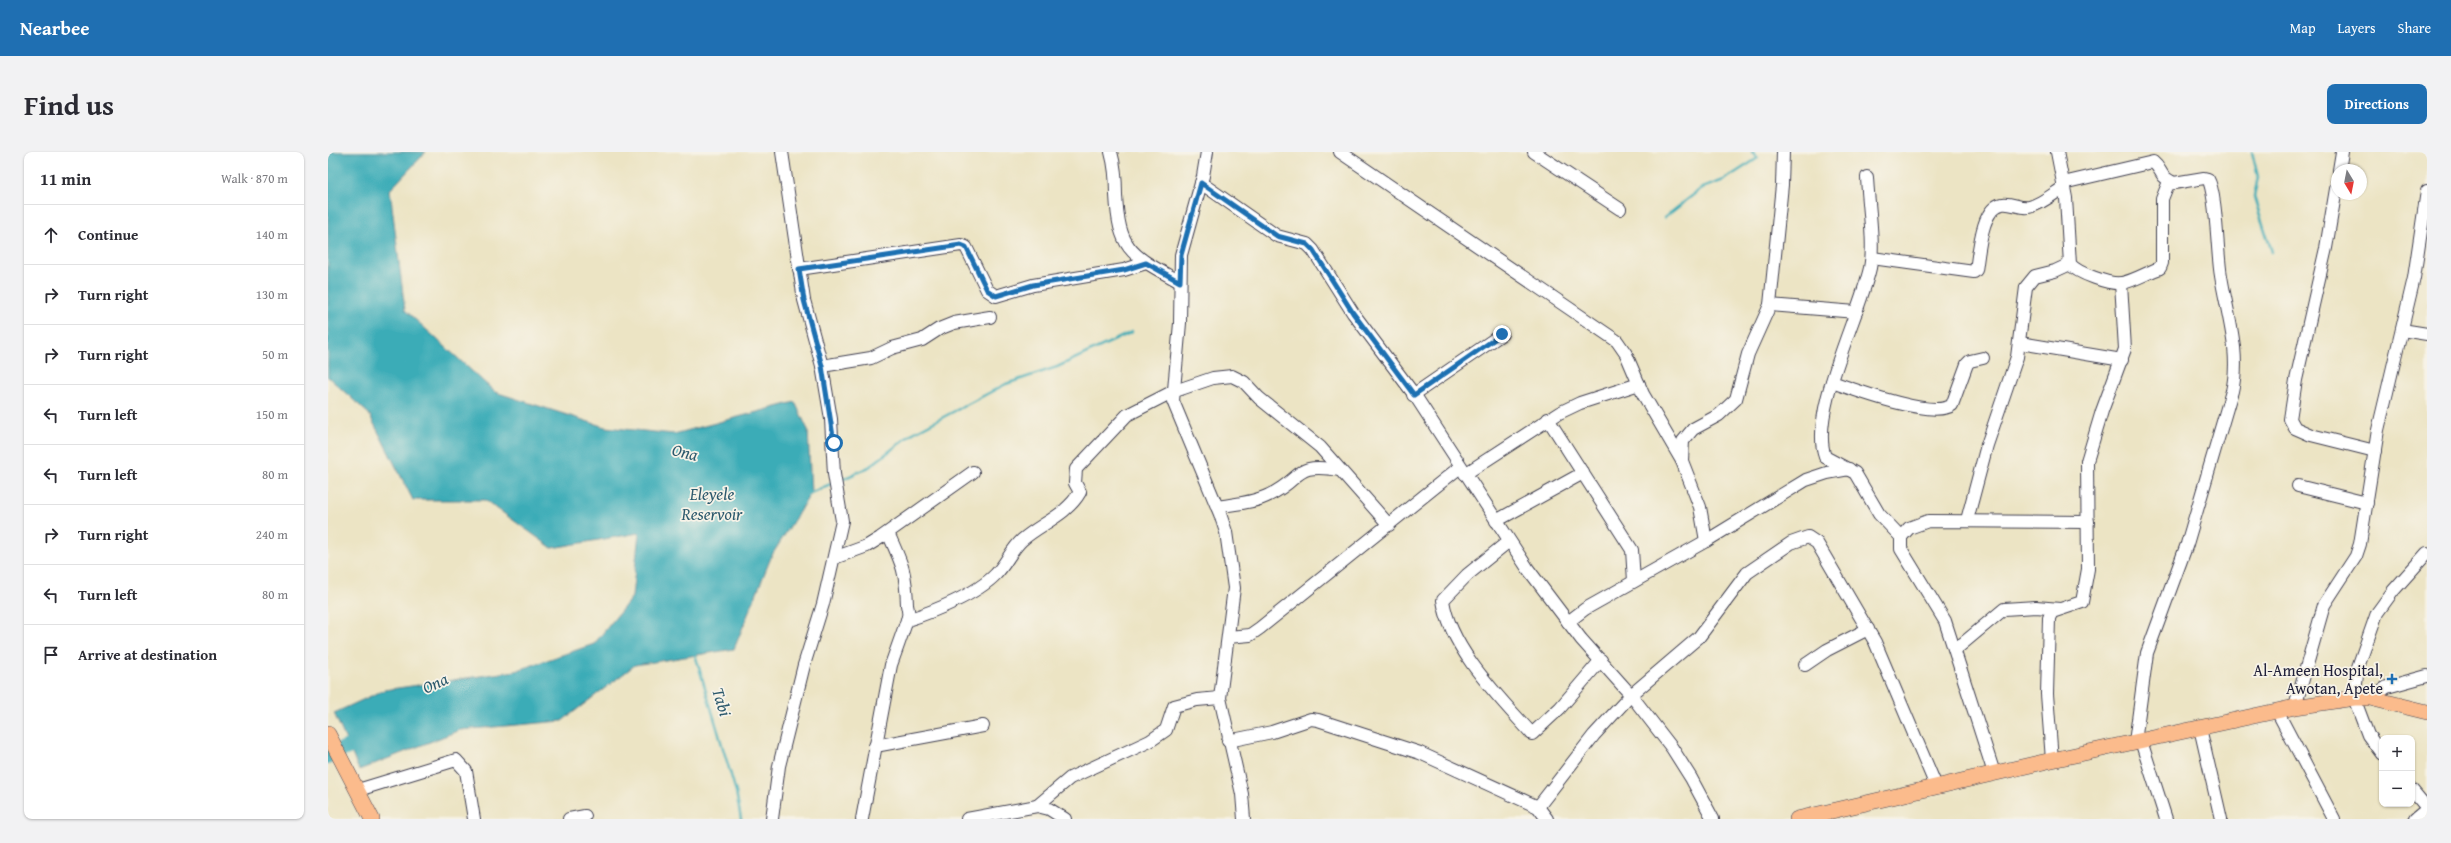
<!DOCTYPE html>
<meta charset="utf-8">
<style>
:root{--surface:#fff;--page:#f2f2f3;--text:#2b2b33;--muted:#7c7c81;--line:#e1e1e2;--accent:#1f6fb2}
body{margin:0;font-family:"Gentium Book Plus",serif;background:var(--page);color:var(--text)}
.controls{position:absolute;right:12px;bottom:12px;display:grid;overflow:hidden;border-radius:8px;box-shadow:0 1px 3px #0004}
.controls button{width:36px;height:36px;display:grid;place-items:center;padding:0;border:0;border-bottom:1px solid var(--line);background:var(--surface);color:var(--text);font:20px sans-serif}
.compass{position:absolute;left:2003px;top:12px;width:36px;height:36px;border-radius:50%;background:var(--surface);box-shadow:0 1px 3px #0004;rotate:170deg}
.stop{position:absolute;width:12px;height:12px;margin:-9px;border:3px solid #1f6fb2;border-radius:50%;background:#fff}
.stop.end{background:#1f6fb2;border-color:#fff;box-shadow:0 1px 4px #0008}
.list{margin:0;padding:0;list-style:none}
h2{display:flex;justify-content:space-between;align-items:center;height:52px;margin:0;padding:0 16px;font-size:17px}
h2 small{font-size:13px;font-weight:400;color:var(--muted)}
.list li{display:grid;grid-template-columns:26px 1fr auto;gap:12px;align-items:center;box-sizing:border-box;height:60px;padding:0 16px;border-top:1px solid var(--line)}
.list b{display:block;font-size:15px;white-space:nowrap}
.list em{font-size:13px;font-style:normal;color:var(--muted)}
.icon{flex:none;width:22px;height:22px;fill:none;stroke:currentColor;stroke-width:2;stroke-linecap:round;stroke-linejoin:round}
.map{position:relative;flex:none;width:2099px;height:667px;overflow:hidden;border-radius:8px}
header{display:flex;align-items:center;gap:24px;box-sizing:border-box;height:56px;padding:0 20px;background:var(--accent);color:#fff}
header strong{font-size:19px}
nav{display:flex;gap:22px;margin-inline-start:auto;font-size:14px}
.intro{display:flex;align-items:center;justify-content:space-between;box-sizing:border-box;height:96px;padding:0 24px}
h1{margin:0;font-size:28px}
.button{padding:10px 18px;border-radius:8px;background:var(--accent);color:#fff;font-size:14px;font-weight:700}
main{display:flex;gap:24px;padding:0 24px}
aside{flex:1;background:var(--surface);border-radius:8px;box-shadow:0 1px 3px #0004}
.map>svg:first-child{display:block}
.water{fill:#3bacb7;stroke:#2e6779}
.lines{fill:none;stroke-linecap:round;stroke-linejoin:round}
.stream{stroke:#3bacb7;stroke-width:2.5}
.river{stroke:#3bacb7;stroke-width:16}
.minor-casing{stroke:#403f50;stroke-width:14}
.major-casing{stroke:#403f50;stroke-width:16}
.minor{stroke:#fff;stroke-width:12}
.major{stroke:#fbbb8c;stroke-width:15}
.route{stroke:#1f6fb2;stroke-width:5}
.poi-dot{fill:#1f6fb2;stroke:#f7f3e8;stroke-width:1.5}
.labels{text-anchor:middle;stroke-width:3.5;stroke-linejoin:round;paint-order:stroke}
.poi-label{font-size:16px;fill:#22223b;stroke:#f7f3e8;text-anchor:end}
.water-label{font-size:17px;font-style:italic;fill:#2c596d;stroke:#f7f3e8}
</style>
<header>
<strong>Nearbee</strong>
<nav><a>Map</a><a>Layers</a><a>Share</a></nav>
</header>
<div class="intro"><h1>Find us</h1><a class="button">Directions</a></div>
<main>
<aside>
<h2>11 min<small>Walk · 870 m</small></h2>
<ul class="list">
<li><svg class="icon" aria-label="ahead" viewBox="0 0 24 24"><path d="M12 20V5M6 11l6-6 6 6"/></svg><div><b>Continue</b></div><em>140 m</em></li>
<li><svg class="icon" aria-label="right" viewBox="0 0 24 24"><path d="M7 20v-9h11M14 6l5 5-5 5"/></svg><div><b>Turn right</b></div><em>130 m</em></li>
<li><svg class="icon" aria-label="right" viewBox="0 0 24 24"><path d="M7 20v-9h11M14 6l5 5-5 5"/></svg><div><b>Turn right</b></div><em>50 m</em></li>
<li><svg class="icon" aria-label="left" viewBox="0 0 24 24"><path d="M17 20v-9H6M10 6l-5 5 5 5"/></svg><div><b>Turn left</b></div><em>150 m</em></li>
<li><svg class="icon" aria-label="left" viewBox="0 0 24 24"><path d="M17 20v-9H6M10 6l-5 5 5 5"/></svg><div><b>Turn left</b></div><em>80 m</em></li>
<li><svg class="icon" aria-label="right" viewBox="0 0 24 24"><path d="M7 20v-9h11M14 6l5 5-5 5"/></svg><div><b>Turn right</b></div><em>240 m</em></li>
<li><svg class="icon" aria-label="left" viewBox="0 0 24 24"><path d="M17 20v-9H6M10 6l-5 5 5 5"/></svg><div><b>Turn left</b></div><em>80 m</em></li>
<li><svg class="icon" aria-label="arrive" viewBox="0 0 24 24"><path d="M6 21V4h12l-3 4 3 4H6"/></svg><div><b>Arrive at destination</b></div></li>
</ul>
</aside>
<div class="map">
<svg width="2099" height="667" viewBox="0 0 2099 667">
<rect width="100%" height="100%" fill="#f7f3e8"/>
<filter id="ink" filterUnits="userSpaceOnUse"><feTurbulence type="fractalNoise" baseFrequency=".025" numOctaves="2"/><feDisplacementMap in="SourceGraphic" scale="8" xChannelSelector="R" yChannelSelector="G"/><feConvolveMatrix kernelMatrix="1 2 1 2 8 2 1 2 1" color-interpolation-filters="sRGB"/></filter>
<filter id="wash" filterUnits="userSpaceOnUse"><feTurbulence type="fractalNoise" baseFrequency=".012" numOctaves="4" result="noise"/><feDisplacementMap in="SourceGraphic" scale="16" xChannelSelector="R" yChannelSelector="G"/><feGaussianBlur stdDeviation="0.9" result="paint"/><feColorMatrix in="noise" values="0 0 0 0 0 0 0 0 0 0 0 0 0 0 0 0 0 1.4 0 .05"/><feComposite in="paint" operator="in"/></filter>
<g filter="url(#wash)">
<rect width="100%" height="100%" fill="#ece4c4"/>
<!-- water -->
<path class="water" d="M0 0H98L62 38 77 158 167 240 277 275 346 282 467 250 480 278 483 341 444 403 406 497 307 513 234 569 132 578 31 618 6 561 56 538 187 519 266 492 304 445 311 381 224 396 157 348H85L41 262 0 225Z"/>
<g class="lines">
<!-- stream -->
<g class="stream">
<path d="M1924 0 1930 25 1926 45 1944 100"/>
<path d="M1336 66 1374 36 1396 28 1430 6 1424 0"/>
<path d="M511 329 541 315 585 281 678 232 729 215 804 180"/>
<path d="M480 342 505 331"/>
<path d="M367 502 408 640 413 667"/>
</g>
<!-- river -->
<path class="river" d="M0 604 40 586"/>
</g>
</g>
<g filter="url(#ink)">
<g class="lines">
<!-- minor casing -->
<g class="minor-casing">
<g id="minor">
<path d="M783 0C787 14 788 28 788 43 791 100 804 103 852 130"/>
<path d="M879 0 875 24 853 103 852 171 845 249 892 362 898 380 906 436 892 546 914 642 916 667"/>
<path d="M1012 0 1289 189 1298 202 1315 242 1354 309"/>
<path d="M1206 0 1292 57"/>
<path d="M1729 0 1738 46 1742 112C1749 121 1782 133 1794 131 1806 129 1820 120 1832 116L1834 111V47L1840 32 1876 26 1880 27C1889 42 1889 103 1893 124 1899 162 1913 201 1904 239L1859 392 1819 501 1807 590"/>
<path d="M2011 18 2014 0"/>
<path d="M1539 25C1540 50 1547 92 1542 116 1531 165 1481 260 1497 305L1527 321 1551 362 1573 385"/>
<path d="M873 31 949 84 979 92 985 98 1025 161 1088 245 1200 417 1253 487 1303 543 1344 596 1363 626 1385 667"/>
<path d="M1735 31 1825 10C1835 18 1830 23 1844 30"/>
<path d="M2009 31 1998 96 1968 228 1962 267 1967 276 1983 283 2047 299"/>
<path d="M1544 106 1646 120 1648 118C1651 101 1653 56 1674 52 1683 50 1692 57 1701 55 1714 52 1725 42 1736 35"/>
<path d="M471 117 633 93 638 95 659 138 668 144 705 133 796 118 818 111"/>
<path d="M1442 153 1528 160"/>
<path d="M2074 178 2099 182"/>
<path d="M1692 191 1794 208"/>
<path d="M494 214 543 206 564 196 594 188 611 177 626 171 662 165"/>
<path d="M1504 230C1527 238 1605 267 1624 253L1639 212 1642 209 1655 206"/>
<path d="M1085 243 1174 182"/>
<path d="M1220 267 1304 398 1306 429"/>
<path d="M1137 322 1231 261 1252 251 1311 232"/>
<path d="M1970 334 2039 351"/>
<path d="M889 355C905 352 926 351 941 343 977 326 963 310 1012 318"/>
<path d="M1639 368 1659 293 1689 205 1698 135 1707 124 1727 119 1742 112"/>
<path d="M1168 369 1255 321"/>
<path d="M560 381C574 412 578 419 579 453 580 459 582 462 579 468"/>
<path d="M1181 389 1139 423 1115 448C1122 497 1172 546 1204 582L1232 556 1273 508"/>
<path d="M1378 389 1372 355 1354 309 1355 289 1365 277 1391 263 1408 247 1420 202 1442 153 1454 33 1455 0"/>
<path d="M506 406 539 394 552 386 645 320"/>
<path d="M1240 470 1257 457 1378 389 1478 328 1499 321 1521 317"/>
<path d="M900 485 922 483 932 476 1132 315"/>
<path d="M1627 498 1676 457 1708 455 1732 457"/>
<path d="M1477 513 1499 498 1540 477"/>
<path d="M2042 546 2059 535 2099 524"/>
<path d="M1967 555 1996 453 2028 404 2032 392 2050 278 2086 126 2099 39"/>
<path d="M1949 559 2006 667"/>
<path d="M1872 576 1893 667"/>
<path d="M900 589 944 580 983 567 990 568 1092 601 1210 655 1219 667"/>
<path d="M1813 589 1838 667"/>
<path d="M547 594 655 574"/>
<path d="M2054 602 2040 583 2026 546 2030 515 2049 461 2065 439 2099 401"/>
<path d="M1724 608 1719 542 1721 466 1724 460 1754 450 1760 417 1759 309 1774 259 1797 197 1793 131"/>
<path d="M1666 621 1617 469 1573 397V385L1581 376 1600 369 1760 370"/>
<path d="M30 638 128 608 138 619 146 667"/>
<path d="M2084 638 2099 656"/>
<path d="M709 654 742 626 822 589 838 578 846 554 869 548 892 546"/>
<path d="M1210 655 1266 583 1303 543 1371 485 1419 421 1463 391 1480 385 1489 391 1547 490 1608 634"/>
<path d="M241 667 257 664"/>
<path d="M444 667 451 614 476 513 495 452 514 369 506 322 503 267 494 214 476 148 454 0"/>
<path d="M534 667 563 513 579 468C605 460 649 442 668 422 678 412 683 398 694 388 712 372 739 363 752 340L747 331 748 317 799 263 844 240 885 226 904 224 916 230 931 246 992 295 1061 373"/>
<path d="M639 667 709 654 721 657 737 667"/>
<path d="M2087 667 2099 657"/>
</g>
</g>
<!-- major casing -->
<g class="major-casing">
<g id="major">
<path d="M0 582 44 667"/>
<path d="M1469 667 1724 608 1967 555 2026 546H2042L2099 560"/>
</g>
</g>
<!-- minor -->
<use href="#minor" class="minor"/>
<!-- major -->
<use href="#major" class="major"/>
</g>
</g>
<g class="lines" filter="url(#ink)">
<!-- route -->
<path class="route" d="M506 291 494 214 476 148 471 117 633 93 638 95 659 138 668 144 705 133 796 118 818 111 852 130 853 103 873 31 949 84 979 92 985 98 1025 161 1086 243 1174 182"/>
</g>
<!-- markers -->
<path class="poi-dot" d="M2062 521h4v4h4v4h-4v4h-4v-4h-4v-4h4z"/>
<g class="labels">
<!-- poi labels -->
<g class="poi-label">
<text x="2055" y="524">Al-Ameen Hospital,<tspan x="2055" dy="18">Awotan, Apete</tspan></text>
</g>
<!-- water labels -->
<g class="water-label">
<text transform="translate(357 300) rotate(14)" y="6">Ona</text>
<text x="384" y="348">Eleyele<tspan x="384" dy="20">Reservoir</tspan></text>
<text transform="translate(107 531) rotate(-25)" y="6">Ona</text>
<text transform="translate(394 550) rotate(73)" y="6">Tabi</text>
</g>
</g>
</svg>
<div class="controls">
<button>+</button>
<button>−</button>
</div>
<svg class="compass" viewBox="-18 -18 36 36"><path d="M0-13l5 13h-10z" fill="#e53935"/><path d="M0 13l5-13h-10z" fill="#7c7c81"/></svg>
<div class="stop" style="left:506px;top:291px"></div>
<div class="stop end" style="left:1174px;top:182px"></div>
</div>
</main>
